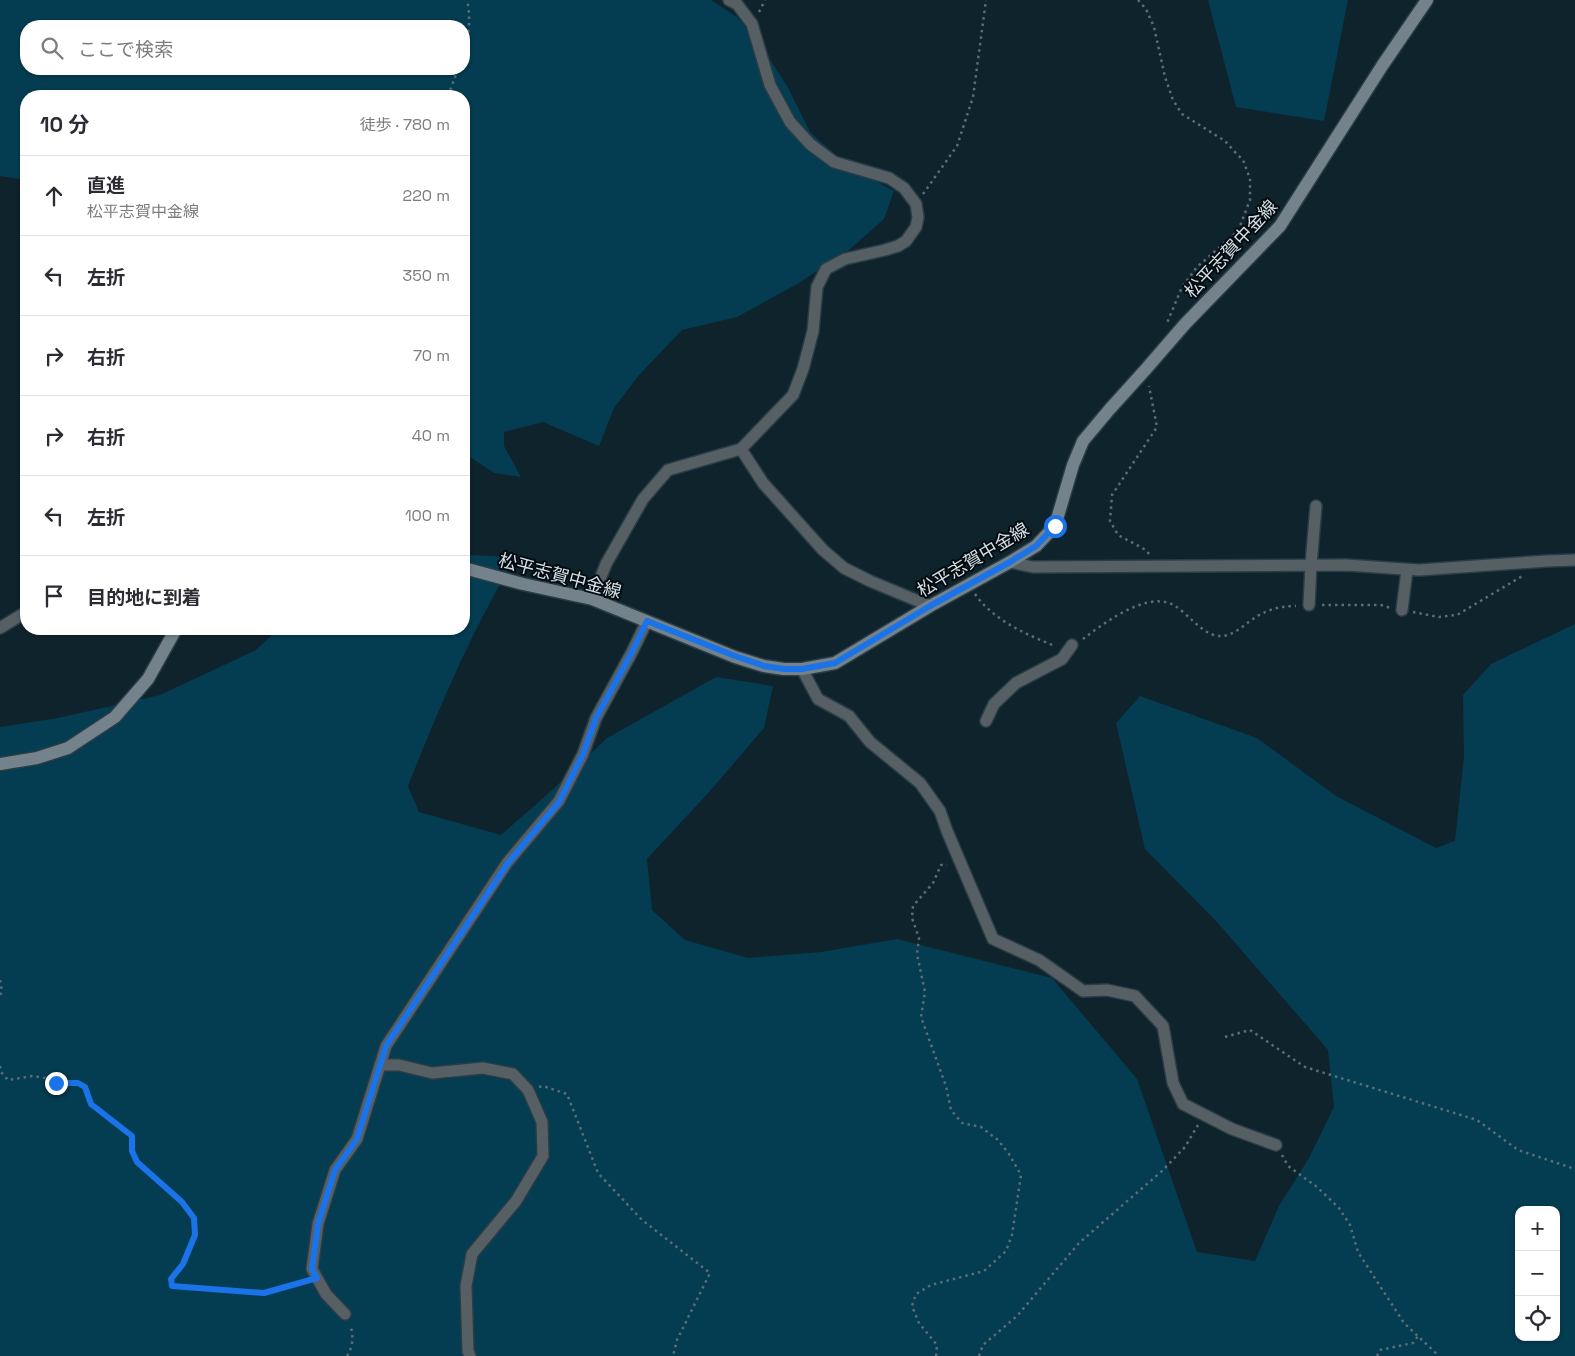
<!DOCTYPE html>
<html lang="ja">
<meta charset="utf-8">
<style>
:root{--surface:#fff;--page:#f2f2f3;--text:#2b2b33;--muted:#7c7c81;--line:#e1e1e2}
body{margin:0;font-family:"Space Grotesk","Noto Sans JP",sans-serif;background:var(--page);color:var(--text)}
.controls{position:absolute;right:15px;bottom:15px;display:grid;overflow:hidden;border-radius:10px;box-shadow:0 1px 4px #0004}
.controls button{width:45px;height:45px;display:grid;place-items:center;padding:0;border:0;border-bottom:1px solid var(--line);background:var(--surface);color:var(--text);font:25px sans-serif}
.stop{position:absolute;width:15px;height:15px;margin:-11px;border:4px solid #1a73e8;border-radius:50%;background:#fff}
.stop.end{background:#1a73e8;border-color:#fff;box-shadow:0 1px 5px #0008}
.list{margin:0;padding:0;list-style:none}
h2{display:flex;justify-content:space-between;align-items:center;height:65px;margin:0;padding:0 20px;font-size:21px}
h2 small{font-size:16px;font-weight:400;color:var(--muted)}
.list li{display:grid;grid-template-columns:32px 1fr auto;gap:15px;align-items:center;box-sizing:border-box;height:80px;padding:0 20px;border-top:1px solid var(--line)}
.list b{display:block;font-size:19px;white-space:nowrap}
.list p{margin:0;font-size:16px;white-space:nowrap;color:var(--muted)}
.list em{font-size:16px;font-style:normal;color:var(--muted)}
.icon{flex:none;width:28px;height:28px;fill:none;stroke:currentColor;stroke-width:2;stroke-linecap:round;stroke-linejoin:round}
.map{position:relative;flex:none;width:1575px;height:1356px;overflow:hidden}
.search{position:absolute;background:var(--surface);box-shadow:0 1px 4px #0004;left:20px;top:20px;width:450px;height:55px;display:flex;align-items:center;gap:12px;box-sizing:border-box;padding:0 18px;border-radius:20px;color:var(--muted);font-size:19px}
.panel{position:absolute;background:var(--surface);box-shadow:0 1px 4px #0004;left:20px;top:90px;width:450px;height:545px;border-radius:20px}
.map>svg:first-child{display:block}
.green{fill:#043c51;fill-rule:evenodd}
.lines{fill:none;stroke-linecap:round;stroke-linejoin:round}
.minor-casing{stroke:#2a3d46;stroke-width:14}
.secondary-casing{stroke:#2a3d46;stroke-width:15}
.path{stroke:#5c6d75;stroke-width:2.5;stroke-dasharray:2.5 4;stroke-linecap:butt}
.minor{stroke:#566064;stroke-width:11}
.secondary{stroke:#74838b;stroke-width:12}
.route{stroke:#1a73e8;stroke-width:6}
.labels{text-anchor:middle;stroke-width:4;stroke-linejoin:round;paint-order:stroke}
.street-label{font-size:18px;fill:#d3e0e6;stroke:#040b0f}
</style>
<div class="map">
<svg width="1575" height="1356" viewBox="0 0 1575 1356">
<rect width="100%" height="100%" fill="#0f232c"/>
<!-- green -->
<g class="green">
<path d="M0 0H711L737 17 763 49 787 86 810 132 848 166 894 191 884 219 848 251 797 284 737 317 682 330 639 375 614 408 599 446 543 422 504 432V446L521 477 494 473 464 453V96H26V180L0 176ZM26 26H464V69H26Z"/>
<path d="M1208 0H1348L1324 121 1236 107Z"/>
<path d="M464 555 516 557C472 629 439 708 408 786L419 812 501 835 550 792 607 738 716 677 773 686 764 728 710 791 647 859 652 910 685 940 748 958 821 952 897 939 1052 978 1137 1079 1197 1252 1255 1261 1279 1206 1309 1158 1334 1107 1328 1050 1217 922 1145 849 1116 723 1140 696 1257 738 1336 796 1436 848 1455 841 1464 756 1463 695 1491 664 1575 624V1356H0V727L58 718 160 695 256 650 278 629H464ZM1519 1210H1556V1337H1519Z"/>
</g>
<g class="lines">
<!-- minor casing -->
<g class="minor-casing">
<g id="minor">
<path d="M741 449 763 483 823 550 844 568 870 581 930 606"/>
<path d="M1010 562 1033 567 1346 565 1419 570 1547 561 1575 560"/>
<path d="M592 599 606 564 643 499 668 470 741 449 793 395 803 369 813 331 817 287 826 269 845 259 885 250 898 246 906 241 916 227 918 217 916 204 904 188 889 178 834 162 810 144 790 122 770 85 752 24 737 4 729 0"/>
<path d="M1309 605 1311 565 1316 506"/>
<path d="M1402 610 1407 570"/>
<path d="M0 628 26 612"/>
<path d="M802 669 818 699 849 716 870 742 920 783 940 811 947 831 993 939 1039 960 1083 991 1107 990 1135 996 1163 1026 1173 1083 1183 1104 1232 1129 1276 1145"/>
<path d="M986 721 994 704 1016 683 1062 659 1072 645"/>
<path d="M380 1065H399L432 1073 483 1068 513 1074 528 1090 542 1122 543 1156 516 1201 472 1254 466 1286 468 1351 470 1356"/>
<path d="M345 1314 326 1294 312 1269 318 1224 335 1170 357 1139 386 1046 507 863 559 801 583 754 596 718 632 652 647 621"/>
</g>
</g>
<!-- secondary casing -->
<g class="secondary-casing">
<g id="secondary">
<path d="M464 568 523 584 592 599 735 657 764 666 784 669H802L835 663 930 606 1010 562 1036 546 1055 526 1073 465 1083 441 1109 410 1146 369 1185 324 1280 226 1382 66 1427 0"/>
<path d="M0 764 37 758 68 748 115 717 148 679 176 629"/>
</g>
</g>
<!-- path -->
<g class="path">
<path d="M1138 0 1146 9 1154 27 1165 77 1173 100 1182 114 1225 141 1234 151 1243 160 1250 179V200L1238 231 1197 267 1182 287 1167 323"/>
<path d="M759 12 765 0"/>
<path d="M464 51C469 35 471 18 467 0"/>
<path d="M448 96 458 69"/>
<path d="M923 194 957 146 973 97 986 0"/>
<path d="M1149 554 1146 550 1118 535 1110 521 1112 495 1157 427 1149 386"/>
<path d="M975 594C993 620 1027 635 1055 646"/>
<path d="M1322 605H1381L1391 608"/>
<path d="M1413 612 1439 617 1457 615 1524 575"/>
<path d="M1083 639C1103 624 1142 594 1169 603 1178 606 1186 615 1193 621 1202 629 1211 637 1223 636 1235 635 1246 623 1256 617 1269 609 1281 606 1296 606"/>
<path d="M0 980 2 991 0 996"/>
<path d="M1225 1037 1250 1030 1305 1067 1477 1120 1518 1150 1575 1169"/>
<path d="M0 1066 1 1072 8 1080 33 1076 45 1078 56 1083H78L85 1087 91 1104 132 1136V1151L137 1162 183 1202 194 1218 195 1235 183 1264 171 1279 172 1286 265 1293 306 1281"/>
<path d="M539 1087 543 1086 567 1094 598 1173 642 1220 710 1273 677 1340 673 1356"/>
<path d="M1282 1155 1288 1166 1317 1187 1339 1208 1350 1225 1358 1252 1404 1323 1439 1356"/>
<path d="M347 1356C353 1347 354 1335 350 1325"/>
<path d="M936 1356 937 1345 919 1323 912 1306 916 1294 931 1285 984 1271 1006 1251 1012 1235 1021 1175 1009 1154 998 1140 981 1127 962 1123 951 1110 946 1086 921 1017 925 992 917 954 919 938 912 918 913 906 933 883 941 865H947"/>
<path d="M979 1356 983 1345 1017 1316 1079 1243 1162 1171 1185 1147 1198 1125"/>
<path d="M1377 1356 1380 1350 1413 1343 1418 1336"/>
</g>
<!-- minor -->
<use href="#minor" class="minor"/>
<!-- secondary -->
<use href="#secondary" class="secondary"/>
</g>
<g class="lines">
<!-- route -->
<path class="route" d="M56 1083H78L85 1087 91 1104 132 1136V1151L137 1162 182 1202 194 1218 195 1235 183 1264 171 1279 172 1286 264 1293 317 1278 312 1269 318 1224 335 1170 357 1139 386 1046 508 863 559 802 583 754 596 718 632 652 647 621 735 656 764 666 784 669H802L835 663 930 606 1010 562 1036 546 1055 526"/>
</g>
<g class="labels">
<!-- street labels -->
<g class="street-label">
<text transform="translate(1231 249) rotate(-47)" y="6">松平志賀中金線</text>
<text transform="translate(973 560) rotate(-31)" y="6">松平志賀中金線</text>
<text transform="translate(560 576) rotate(15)" y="6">松平志賀中金線</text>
</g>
</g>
</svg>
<div class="controls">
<button>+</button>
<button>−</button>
<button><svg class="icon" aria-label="locate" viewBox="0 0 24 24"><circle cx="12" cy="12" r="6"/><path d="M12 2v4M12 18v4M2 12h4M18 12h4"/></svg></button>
</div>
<div class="stop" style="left:1055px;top:526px"></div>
<div class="stop end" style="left:56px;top:1083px"></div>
<div class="search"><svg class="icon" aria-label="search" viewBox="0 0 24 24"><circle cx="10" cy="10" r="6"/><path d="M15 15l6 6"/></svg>ここで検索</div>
<section class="panel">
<h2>10 分<small>徒歩 · 780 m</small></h2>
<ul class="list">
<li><svg class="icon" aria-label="ahead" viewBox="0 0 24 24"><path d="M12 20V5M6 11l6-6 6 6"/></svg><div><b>直進</b><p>松平志賀中金線</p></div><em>220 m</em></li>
<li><svg class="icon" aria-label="left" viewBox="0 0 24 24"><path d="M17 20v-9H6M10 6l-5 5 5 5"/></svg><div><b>左折</b></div><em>350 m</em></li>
<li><svg class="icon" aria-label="right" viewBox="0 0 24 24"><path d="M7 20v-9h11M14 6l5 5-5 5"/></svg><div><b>右折</b></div><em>70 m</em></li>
<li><svg class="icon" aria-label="right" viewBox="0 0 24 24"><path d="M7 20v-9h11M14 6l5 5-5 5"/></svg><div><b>右折</b></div><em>40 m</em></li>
<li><svg class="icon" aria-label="left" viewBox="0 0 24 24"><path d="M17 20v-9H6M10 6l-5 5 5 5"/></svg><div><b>左折</b></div><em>100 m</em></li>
<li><svg class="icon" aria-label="arrive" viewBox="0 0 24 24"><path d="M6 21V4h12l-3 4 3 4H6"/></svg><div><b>目的地に到着</b></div></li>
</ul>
</section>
</div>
